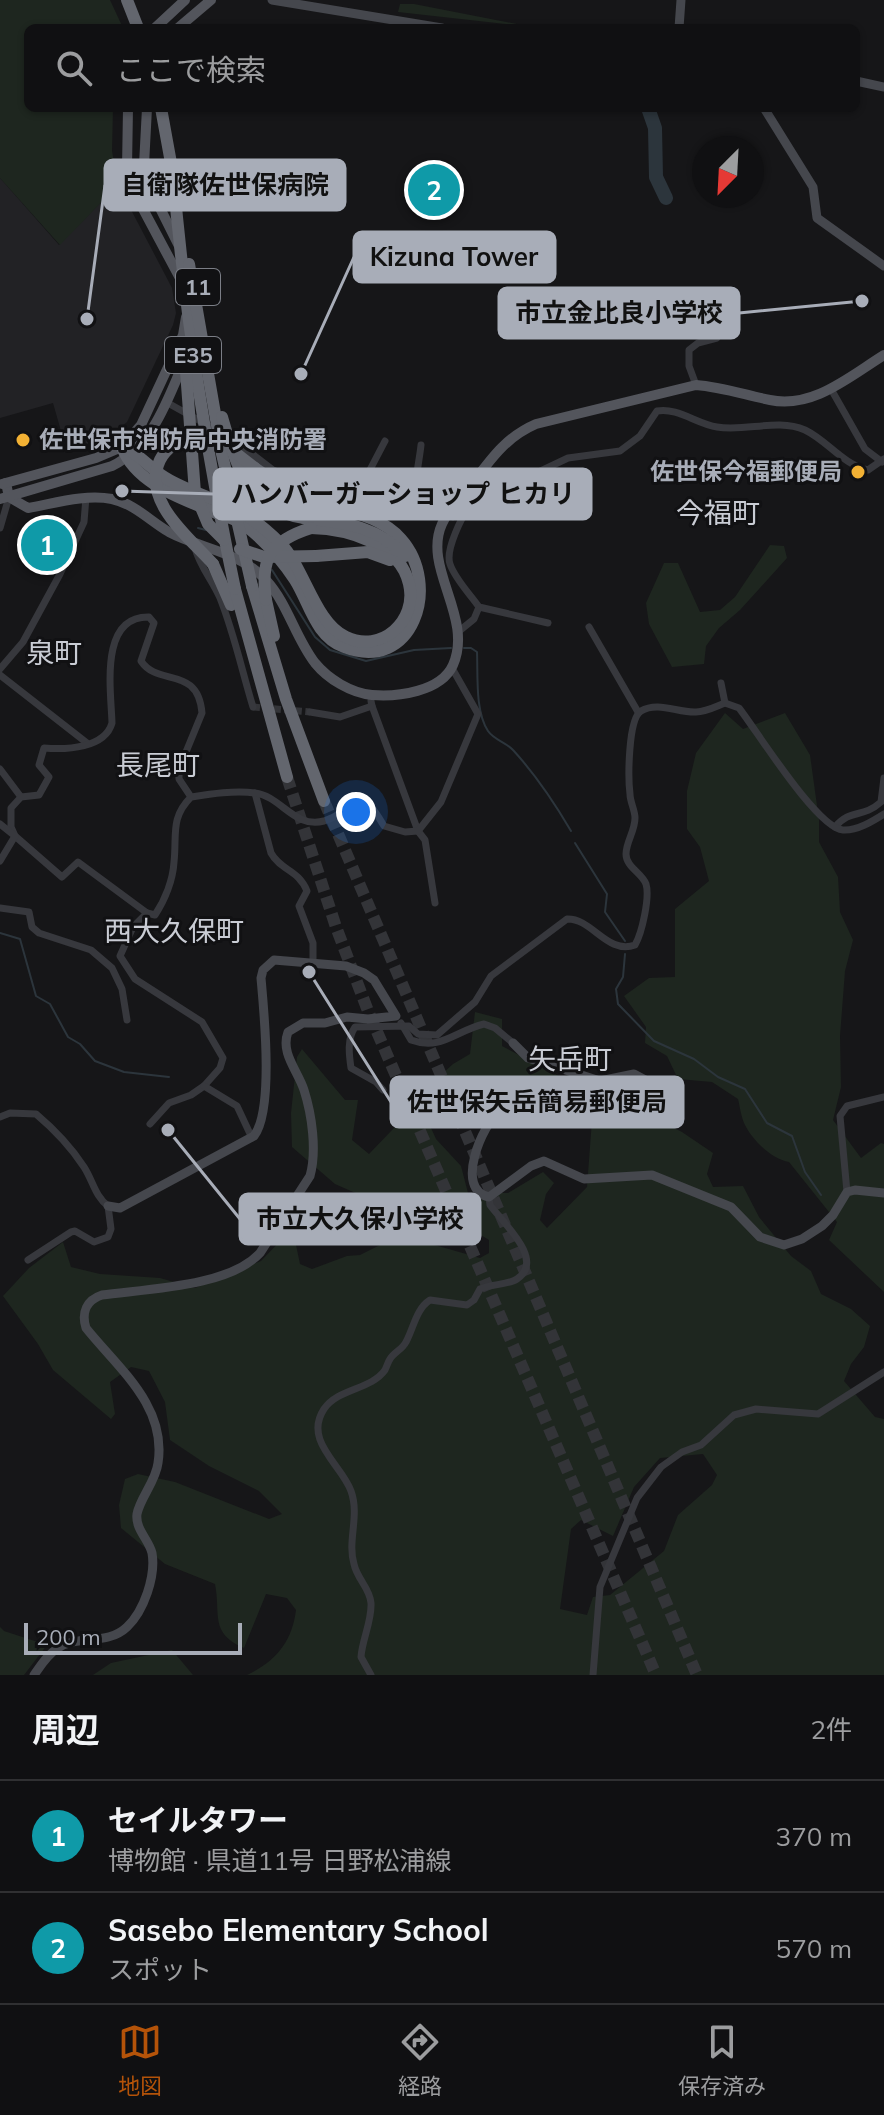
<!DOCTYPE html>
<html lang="ja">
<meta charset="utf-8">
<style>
:root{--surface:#101012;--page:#19191b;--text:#f1f3f6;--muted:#9c9d9f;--line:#303032;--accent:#b45309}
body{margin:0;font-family:Mulish,"Noto Sans JP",sans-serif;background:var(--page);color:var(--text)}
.compass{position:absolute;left:692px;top:136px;width:72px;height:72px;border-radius:50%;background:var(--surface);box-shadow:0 2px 6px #0004;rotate:204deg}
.scale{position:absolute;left:24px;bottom:20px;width:218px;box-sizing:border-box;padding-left:8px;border:4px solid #a8adb8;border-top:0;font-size:22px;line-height:28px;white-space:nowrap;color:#a8adb8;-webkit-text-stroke:6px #111113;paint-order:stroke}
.you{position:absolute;left:356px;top:812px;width:28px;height:28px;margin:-20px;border:6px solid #fff;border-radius:50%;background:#1a73e8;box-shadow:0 0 0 12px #1a73e833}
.badge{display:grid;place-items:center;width:52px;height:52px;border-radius:50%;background:var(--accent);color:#fff;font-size:26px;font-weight:700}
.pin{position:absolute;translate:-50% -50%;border:4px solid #fff;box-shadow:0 2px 8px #0006}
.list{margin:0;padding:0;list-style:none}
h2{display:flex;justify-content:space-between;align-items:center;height:104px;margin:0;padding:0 32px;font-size:34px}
h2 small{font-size:26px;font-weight:400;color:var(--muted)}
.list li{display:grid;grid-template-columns:52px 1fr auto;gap:24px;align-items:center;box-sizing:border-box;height:112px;padding:0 32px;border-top:2px solid var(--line)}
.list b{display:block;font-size:30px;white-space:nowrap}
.list p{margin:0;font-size:26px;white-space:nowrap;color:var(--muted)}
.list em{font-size:26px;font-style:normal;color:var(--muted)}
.icon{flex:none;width:44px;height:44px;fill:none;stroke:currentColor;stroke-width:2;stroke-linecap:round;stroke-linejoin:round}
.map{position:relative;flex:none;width:884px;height:1675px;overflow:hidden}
.search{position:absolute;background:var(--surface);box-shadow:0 2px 6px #0004;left:24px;right:24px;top:24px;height:88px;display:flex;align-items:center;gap:20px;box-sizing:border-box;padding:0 28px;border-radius:12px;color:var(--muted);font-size:30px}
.sheet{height:328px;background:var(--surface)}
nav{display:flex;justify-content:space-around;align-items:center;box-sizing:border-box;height:112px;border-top:2px solid var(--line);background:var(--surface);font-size:22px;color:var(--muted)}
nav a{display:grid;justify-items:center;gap:4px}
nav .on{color:var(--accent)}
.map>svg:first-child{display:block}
.built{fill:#222225}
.green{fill:#1e261f;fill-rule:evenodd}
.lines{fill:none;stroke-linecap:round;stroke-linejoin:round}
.stream{stroke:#2c353c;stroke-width:2}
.river{stroke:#2c353c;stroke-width:14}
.street-tunnel{stroke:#333438;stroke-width:7;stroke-dasharray:7 3.5;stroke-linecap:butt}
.highway-tunnel{stroke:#333438;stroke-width:12;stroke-dasharray:12 6;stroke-linecap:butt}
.street{stroke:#37383d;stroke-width:7}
.secondary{stroke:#45474d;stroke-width:9}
.primary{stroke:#53555c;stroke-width:10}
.highway{stroke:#63666e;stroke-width:12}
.street-bridge{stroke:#37383d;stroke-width:7}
.highway-bridge{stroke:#63666e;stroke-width:12}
.poi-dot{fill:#f2b134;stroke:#111113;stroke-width:3}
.labels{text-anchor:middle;stroke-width:6;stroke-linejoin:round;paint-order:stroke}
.shield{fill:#111113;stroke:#7b7e86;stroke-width:2}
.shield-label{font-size:22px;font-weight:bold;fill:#a8adb8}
.poi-label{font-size:24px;font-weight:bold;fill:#a8adb8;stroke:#111113;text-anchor:start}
.quarter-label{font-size:28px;fill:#c9ccd4;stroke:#111113}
.leader{fill:none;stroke:#a8adb8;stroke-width:3}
.callout-dot{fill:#a8adb8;stroke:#111113;stroke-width:3}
.callout{fill:#a8adb8;stroke:#a8adb8;stroke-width:3}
.callout-label{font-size:26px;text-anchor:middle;font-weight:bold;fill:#111}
</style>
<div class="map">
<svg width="884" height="1675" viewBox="0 0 884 1675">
<rect width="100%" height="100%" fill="#161618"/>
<!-- built -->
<path class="built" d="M0 178 59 245 118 185 172 288 176 313 173 325 127 422 102 442 67 452 53 403 0 418Z"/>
<!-- green -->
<g class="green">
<path d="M0 0H110L123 28H28V108H113L112 151 118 185 60 245 0 178Z"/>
<path d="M400 4H414L532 27 398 12Z"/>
<path d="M770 545 784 546 787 558 740 610 719 628 706 646 704 664 672 667 649 624 646 603 664 563H678L700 612 720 610 735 597Z"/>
<path d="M725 713 743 729 785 713 810 755 819 820V842L838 877 840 912 853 940 845 971 840 1036 841 1087 833 1120 861 1158 881 1143 884 1144V1292L829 1240 837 1222 789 1162C772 1159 753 1141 745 1125 741 1117 740 1107 738 1099L712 1082 678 1079 667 1056 645 1043 646 1027 624 996 649 978 675 977V909L709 881 700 847 687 829V791L696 753Z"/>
<path d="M475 1012 502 1019V1046L564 1079 563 1112 519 1117 486 1098 466 1109 430 1108 419 1095 453 1064 470 1054Z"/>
<path d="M302 1049 345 1100H358L352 1140 369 1154 394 1128 426 1117 436 1139 461 1166 468 1193H508L543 1172 554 1183 546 1194 540 1220 547 1228 587 1187 592 1120 606 1109 650 1116 682 1132 713 1153 707 1174 713 1187 743 1186 759 1217 791 1256 811 1271 821 1294 851 1309 870 1326 864 1347 851 1364 844 1381 875 1417 884 1419V1675H247C276 1661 292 1642 296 1610L287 1598 266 1594 244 1648C209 1633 221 1614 215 1584L165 1564 121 1528 119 1505 125 1479 138 1474 175 1482 269 1519 282 1514 259 1491 209 1466 170 1440 165 1402 149 1371 131 1367 110 1382 115 1414 111 1419 53 1370 38 1344 3 1296 29 1268 63 1242 71 1267 100 1274 160 1278 195 1288 261 1261 284 1237 296 1245 300 1264 312 1269 347 1256 360 1255 400 1235 480 1258 489 1253V1240L458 1221 417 1205 360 1195 335 1184 292 1147 291 1113 297 1057ZM703 1454 717 1475 712 1485 678 1515 664 1551 610 1595 593 1597 587 1615 560 1609 571 1529 581 1520 613 1536 634 1487 660 1458Z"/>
<path d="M0 1627 4 1631 47 1645 24 1675H0Z"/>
<path d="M172 1650 193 1675H93L111 1663Z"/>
</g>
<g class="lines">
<!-- stream -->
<g class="stream">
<path d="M198 528 206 530"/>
<path d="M272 570 315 637 330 650 366 661 414 650 451 648"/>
<path d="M464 648H471L477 652C478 676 475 711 488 731 494 740 506 742 513 750 535 774 554 802 571 831"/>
<path d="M575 843 607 894 605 912 625 941"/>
<path d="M0 933 20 939 36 996 50 1004 68 1037 80 1044 95 1061 124 1072 169 1077"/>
<path d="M625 954 623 977 616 989 618 1004 654 1041 694 1059 718 1077 745 1089 767 1123 792 1136 805 1172 821 1195"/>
</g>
<!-- river -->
<path class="river" d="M648 108 655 128 656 177 666 198"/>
<!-- street-tunnel -->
<path class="street-tunnel" d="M253 707 310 712"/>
<!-- highway-tunnel -->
<g class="highway-tunnel">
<path d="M287 777 336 927 368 1011 656 1675"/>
<path d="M324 801 697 1675"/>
</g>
<!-- street -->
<g class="street">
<path d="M696 385 689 366V350L698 343 717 338 721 328 720 294"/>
<path d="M831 389 865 449 882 462"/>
<path d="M166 402 220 432"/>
<path d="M231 438 273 470 331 495H349L362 485 385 441"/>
<path d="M421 445C418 475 406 498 441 513"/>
<path d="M0 528 9 497"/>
<path d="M195 548C200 567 213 581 220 598 234 633 242 671 253 707"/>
<path d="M548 623 479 607C470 594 455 579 450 564 445 550 462 516 471 504L568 458 620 451 640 436 657 411C677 407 697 424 717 427 746 432 777 418 805 430 828 441 842 464 868 470L884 459"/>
<path d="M589 627 638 712"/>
<path d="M458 632 474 619 479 607"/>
<path d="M0 669 23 642 60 574 84 522 86 497"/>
<path d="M0 675 87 743"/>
<path d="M721 683 725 703"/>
<path d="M372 706 418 831 425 840 435 903"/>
<path d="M310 712 340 717 372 706 371 701"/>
<path d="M0 769 21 797"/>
<path d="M255 793 271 853C281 871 298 869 307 891L299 906 313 943V963"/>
<path d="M191 797 179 779V769L202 713C198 665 158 687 141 661L154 623 149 617C99 616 111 690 112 723 105 748 67 750 44 748L39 765 49 777 39 795 21 797 11 808V827L15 836 62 877 78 862 147 913 155 915C165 900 173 880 174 862 177 835 170 818 191 797 210 794 235 790 255 793 281 796 294 829 324 821 336 817 342 813 348 802 372 800 372 807 384 826L405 832 418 831 441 802 478 714 452 668"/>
<path d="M0 824 15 836 0 861"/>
<path d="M835 827C851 808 862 819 881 802L884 778"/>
<path d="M0 908 29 912 32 927 39 933 91 950 112 968 122 989 127 1020"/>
<path d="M147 913 133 927 120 956 135 979 202 1022 223 1058 220 1068 204 1086 191 1095 169 1103 150 1124"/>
<path d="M401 1023 411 1040C441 1051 455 1031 484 1024L495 1028 513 1043"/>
<path d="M204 1086 237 1106 252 1138"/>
<path d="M383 1090 376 1082 351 1068C349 1054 347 1039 355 1027L409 1026 418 1034 437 1035 475 1002 491 976 567 919C592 918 607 955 635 945 642 933 650 897 646 884 642 873 626 867 626 854 626 842 635 831 635 818 635 810 630 802 630 794 628 778 628 719 641 711 658 701 678 713 696 712 706 712 715 707 725 703L739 708C757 731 817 828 843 830 857 831 873 821 884 814"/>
<path d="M0 1117 10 1113 36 1114C55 1130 71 1147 84 1167 93 1181 95 1196 108 1206L111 1229 108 1237 94 1242 75 1231 71 1232 28 1260"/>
<path d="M847 1192 840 1116 847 1106 884 1097"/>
<path d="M371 1675 361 1657C362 1640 372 1621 371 1603 370 1588 357 1579 354 1564 347 1541 360 1516 351 1491 342 1465 303 1441 324 1409 338 1388 371 1390 385 1370 387 1366 388 1362 390 1359 394 1352 402 1350 406 1342 414 1327 416 1309 430 1300L467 1305 474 1300 480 1289C491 1284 508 1285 517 1279 546 1260 502 1222 490 1205L489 1197"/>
<path d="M593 1675 600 1587 637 1498 661 1467 682 1452 701 1445 734 1415 756 1409 818 1414 884 1372"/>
</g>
<!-- secondary -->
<g class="secondary">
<path d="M272 0 442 28"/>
<path d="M679 28 681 0"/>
<path d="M856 81 884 87"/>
<path d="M764 108 813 187 817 218 884 266"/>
<path d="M513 1043 528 1058 600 1081 634 1074 649 1082 658 1092 659 1103C638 1115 604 1107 581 1100 572 1097 562 1092 552 1093 536 1094 512 1099 500 1110 482 1125 454 1190 489 1197L531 1166 544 1161 584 1179 652 1175 731 1207 760 1237 784 1245 802 1239 822 1226 833 1215 847 1192 855 1190 884 1193"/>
<path d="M34 1675C41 1665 48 1654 58 1648 79 1634 107 1646 127 1627 144 1611 156 1576 152 1553 149 1540 135 1529 137 1514 140 1498 156 1481 158 1463 167 1406 118 1368 86 1328 81 1312 87 1300 102 1295 146 1289 229 1287 260 1253L310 1176C317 1151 312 1115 304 1090 298 1071 280 1053 288 1032L303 1023H325L347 1017 368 1019 396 1016 374 980 364 973 346 966 274 960 263 970 261 978C264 1012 274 1110 254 1136L120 1208 108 1206"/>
</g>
<!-- primary -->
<g class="primary">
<path d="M155 28 185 0"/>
<path d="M178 28 211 0"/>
<path d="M128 108 127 168 135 194 182 282"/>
<path d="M147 108 144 165 148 184 179 246"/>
<path d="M6 483 9 497 28 508C56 503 85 494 112 499 135 504 150 521 169 532 201 549 241 552 266 580 288 604 295 637 315 663 328 679 351 693 372 695 397 697 441 692 453 665 474 617 422 568 442 524 449 508 464 493 475 480 493 456 508 436 536 424L696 385C722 387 745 395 770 400 813 409 850 376 884 355"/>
<path d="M2 484 96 458 122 447 141 425 183 335 186 317"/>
<path d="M0 499 112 466C153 446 168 399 185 359"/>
</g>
<!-- highway -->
<g class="highway">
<path d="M127 0 138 28"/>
<path d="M161 108 173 174"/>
<path d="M122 447C136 485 184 499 219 514 228 517 239 520 246 526 265 541 282 560 295 580 310 604 315 636 344 647 413 674 442 585 401 539 379 514 343 511 314 500 293 493 273 481 255 468"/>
<path d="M122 447C138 453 147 465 161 475 181 489 205 495 227 505 248 514 265 528 281 544 305 569 315 623 346 637 381 654 418 621 409 584 400 543 347 529 311 528"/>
<path d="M304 518C343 523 377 525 405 556"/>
<path d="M316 556 368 552 390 560"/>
<path d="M213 564 231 605"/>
<path d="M252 586 286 699 324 801"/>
<path d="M235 589 287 777"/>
<path d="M266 600 274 636"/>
</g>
<!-- street-bridge -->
<path class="street-bridge" d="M441 513 453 517"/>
<!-- highway-bridge -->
<g class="highway-bridge">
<path d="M173 174C185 314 206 452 235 589"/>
<path d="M189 264 222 454 252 586"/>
<path d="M184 344 195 493 208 524 224 540"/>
<path d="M222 417C236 465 248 510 304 518"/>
<path d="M194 437C179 440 167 446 160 460 141 501 189 537 213 564"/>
<path d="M233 451 255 468"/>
<path d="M240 549 264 557 316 556"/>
<path d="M266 600C260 558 270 541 311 528"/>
</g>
</g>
<!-- markers -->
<g class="poi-dot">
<circle cx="23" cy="440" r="8"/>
<circle cx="858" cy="472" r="8"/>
</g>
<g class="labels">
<!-- shield labels -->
<g class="shield">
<rect x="176" y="269" width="44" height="36" rx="6"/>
<rect x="165" y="337" width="56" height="36" rx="6"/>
</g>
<g class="shield-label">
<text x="198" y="295">11</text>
<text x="193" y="363">E35</text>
</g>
<!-- poi labels -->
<g class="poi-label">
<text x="39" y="448">佐世保市消防局中央消防署</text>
<text x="842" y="480" text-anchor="end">佐世保今福郵便局</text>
</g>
<!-- quarter labels -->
<g class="quarter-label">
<text x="718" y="523">今福町</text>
<text x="54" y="663">泉町</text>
<text x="158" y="775">長尾町</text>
<text x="174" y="941">西大久保町</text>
<text x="570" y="1069">矢岳町</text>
</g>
</g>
<!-- callouts -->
<path class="leader" d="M87 319L105 185M301 374L354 257M862 301L739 313M122 491L214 494M309 972L391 1102M168 1130L240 1219"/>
<g class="callout-dot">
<circle cx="87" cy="319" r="8"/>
<circle cx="301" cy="374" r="8"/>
<circle cx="862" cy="301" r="8"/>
<circle cx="122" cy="491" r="8"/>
<circle cx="309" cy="972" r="8"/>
<circle cx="168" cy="1130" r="8"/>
</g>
<g class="callout">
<rect x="105" y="160" width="240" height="50" rx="8"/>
<rect x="354" y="232" width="201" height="50" rx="8"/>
<rect x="499" y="288" width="240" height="50" rx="8"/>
<rect x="214" y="469" width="377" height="50" rx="8"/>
<rect x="391" y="1077" width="292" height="50" rx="8"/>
<rect x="240" y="1194" width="240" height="50" rx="8"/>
</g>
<g class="callout-label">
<text x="225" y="194">自衛隊佐世保病院</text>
<text x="454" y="266">Kizuna Tower</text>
<text x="619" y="322">市立金比良小学校</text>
<text x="403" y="503">ハンバーガーショップ ヒカリ</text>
<text x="537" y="1111">佐世保矢岳簡易郵便局</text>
<text x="360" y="1228">市立大久保小学校</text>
</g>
</svg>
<svg class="compass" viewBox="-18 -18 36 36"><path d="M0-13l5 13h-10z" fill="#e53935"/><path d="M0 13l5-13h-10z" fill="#9c9d9f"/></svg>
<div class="scale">200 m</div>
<div class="you"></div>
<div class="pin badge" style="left:47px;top:545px;background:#0f9aa8">1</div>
<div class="pin badge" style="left:434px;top:190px;background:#0f9aa8">2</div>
<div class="search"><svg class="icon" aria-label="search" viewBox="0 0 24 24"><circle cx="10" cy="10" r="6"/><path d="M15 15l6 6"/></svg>ここで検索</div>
</div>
<section class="sheet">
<h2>周辺<small>2件</small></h2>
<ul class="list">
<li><span class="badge" style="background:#0f9aa8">1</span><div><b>セイルタワー</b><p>博物館 · 県道11号 日野松浦線</p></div><em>370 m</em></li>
<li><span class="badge" style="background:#0f9aa8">2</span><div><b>Sasebo Elementary School</b><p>スポット</p></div><em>570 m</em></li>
</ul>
</section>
<nav>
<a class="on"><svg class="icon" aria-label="map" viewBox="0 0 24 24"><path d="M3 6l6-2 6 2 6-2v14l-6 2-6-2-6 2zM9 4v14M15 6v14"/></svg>地図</a>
<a><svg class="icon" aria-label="directions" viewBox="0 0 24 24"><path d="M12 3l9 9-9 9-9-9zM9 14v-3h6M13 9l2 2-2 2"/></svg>経路</a>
<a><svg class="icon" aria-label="saved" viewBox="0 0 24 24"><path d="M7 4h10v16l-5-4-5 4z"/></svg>保存済み</a>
</nav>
